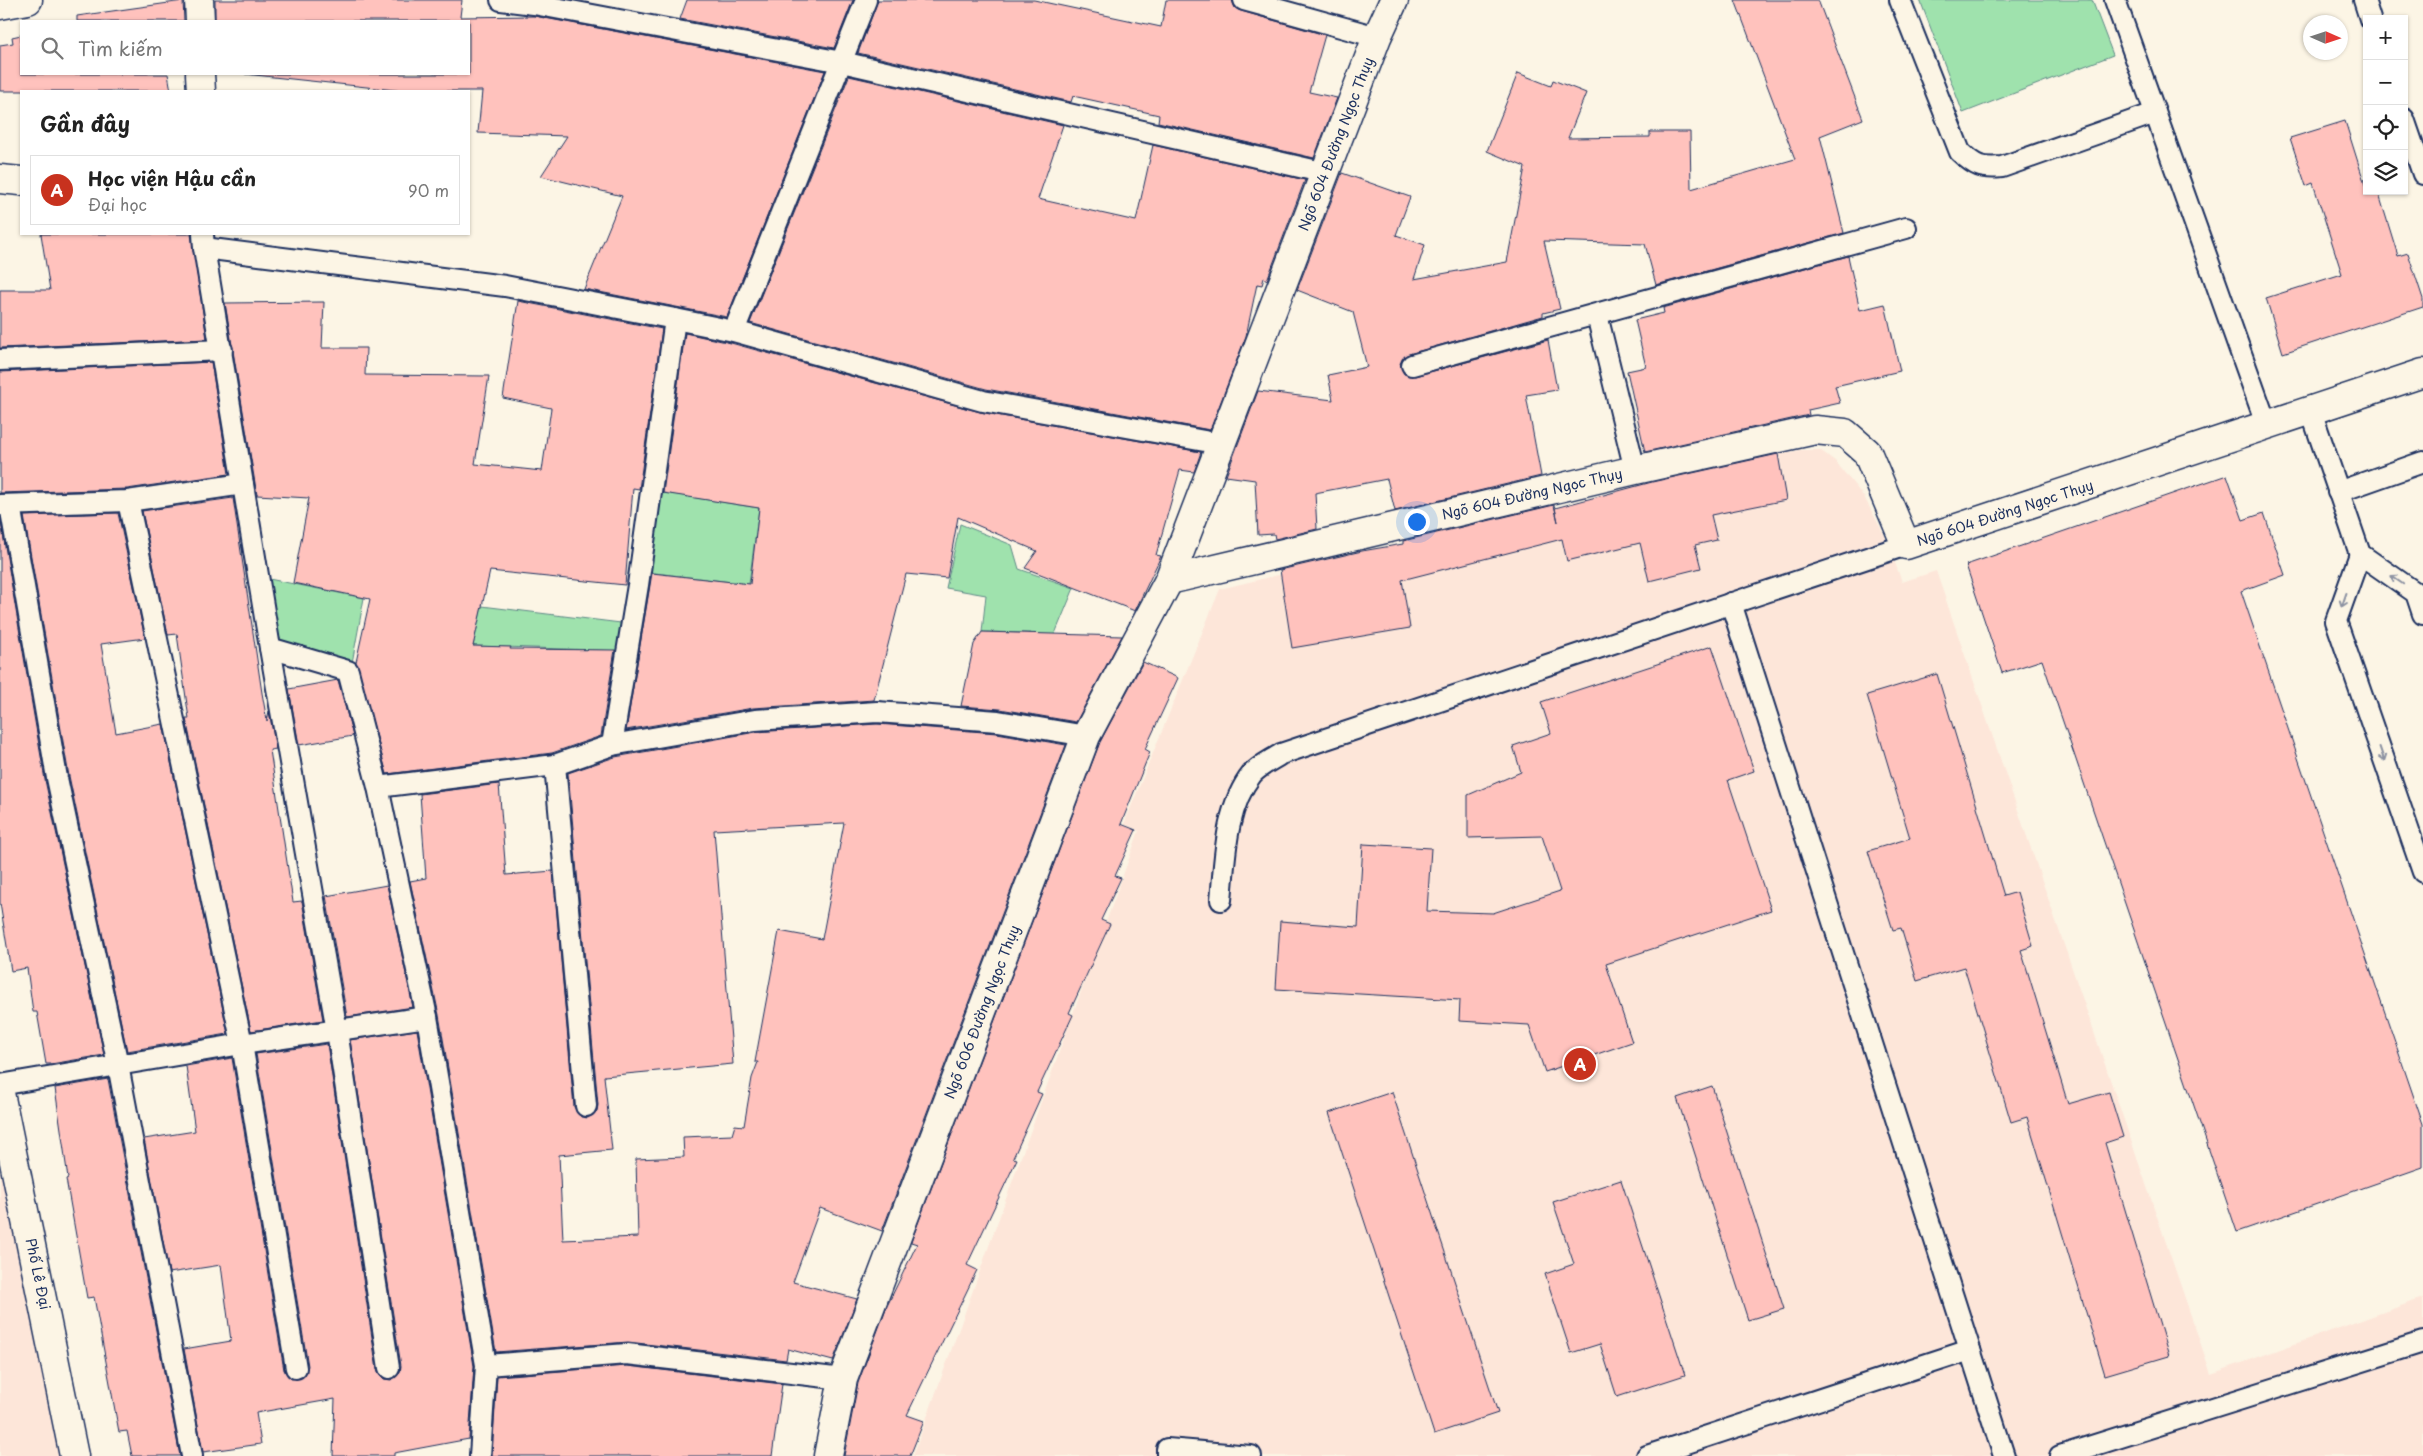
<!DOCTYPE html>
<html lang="vi">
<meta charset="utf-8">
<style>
:root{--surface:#fff;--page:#f6f6f6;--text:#222;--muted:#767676;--line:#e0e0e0;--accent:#c8321e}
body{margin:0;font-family:"Playpen Sans",sans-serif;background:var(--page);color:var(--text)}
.controls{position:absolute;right:15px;top:15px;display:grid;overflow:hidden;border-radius:0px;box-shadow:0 1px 4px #0004}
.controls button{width:45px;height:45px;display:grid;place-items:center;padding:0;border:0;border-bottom:1px solid var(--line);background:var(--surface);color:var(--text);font:25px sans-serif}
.compass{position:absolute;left:2303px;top:15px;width:45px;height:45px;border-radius:50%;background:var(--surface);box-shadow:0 1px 4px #0004;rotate:93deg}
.you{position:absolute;left:1416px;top:521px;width:18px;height:18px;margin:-12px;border:4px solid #fff;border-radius:50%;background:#1a73e8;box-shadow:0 0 0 8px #1a73e833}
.badge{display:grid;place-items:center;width:32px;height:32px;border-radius:50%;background:var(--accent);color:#fff;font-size:16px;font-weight:700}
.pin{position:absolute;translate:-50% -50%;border:2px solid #fff;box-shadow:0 1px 5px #0006}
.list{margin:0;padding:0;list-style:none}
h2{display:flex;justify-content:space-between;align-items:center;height:65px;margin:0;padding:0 20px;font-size:21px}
h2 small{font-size:16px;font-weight:400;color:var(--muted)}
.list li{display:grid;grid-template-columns:32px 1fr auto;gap:15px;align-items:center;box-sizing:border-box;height:70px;margin:0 10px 10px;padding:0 10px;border:1px solid var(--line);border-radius:0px}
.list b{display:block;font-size:19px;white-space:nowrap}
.list p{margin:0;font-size:16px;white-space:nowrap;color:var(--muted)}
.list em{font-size:16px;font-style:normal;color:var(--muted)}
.icon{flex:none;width:28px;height:28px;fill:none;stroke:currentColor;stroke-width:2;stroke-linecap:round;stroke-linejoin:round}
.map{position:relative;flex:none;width:2423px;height:1456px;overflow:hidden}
.search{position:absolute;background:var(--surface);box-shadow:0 1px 4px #0004;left:20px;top:20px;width:450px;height:55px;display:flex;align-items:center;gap:12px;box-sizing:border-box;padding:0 18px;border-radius:0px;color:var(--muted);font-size:19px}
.panel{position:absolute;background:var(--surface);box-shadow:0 1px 4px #0004;left:20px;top:90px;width:450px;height:145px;border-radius:0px}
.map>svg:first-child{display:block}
.built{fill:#fde6d9}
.green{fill:#9fe2ad;stroke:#5d8886}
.building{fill:#ffc2bd;stroke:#1b2f5e;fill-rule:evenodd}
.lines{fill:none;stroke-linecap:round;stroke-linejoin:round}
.lane-casing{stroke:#1b2f5e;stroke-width:24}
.street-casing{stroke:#1b2f5e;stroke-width:31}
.lane{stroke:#fcf5e5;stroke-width:20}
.street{stroke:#fcf5e5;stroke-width:28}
.oneway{stroke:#8c92a2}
.labels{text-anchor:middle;stroke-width:4;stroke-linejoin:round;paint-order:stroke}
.street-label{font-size:14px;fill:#1b2f5e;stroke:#fcf5e5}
</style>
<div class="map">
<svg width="2423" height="1456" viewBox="0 0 2423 1456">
<rect width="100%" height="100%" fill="#fcf5e5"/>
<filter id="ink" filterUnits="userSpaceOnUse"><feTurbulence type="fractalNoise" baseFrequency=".02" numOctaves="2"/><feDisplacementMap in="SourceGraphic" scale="10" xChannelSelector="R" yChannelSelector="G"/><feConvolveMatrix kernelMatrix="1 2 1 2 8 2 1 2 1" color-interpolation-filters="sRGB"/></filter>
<g filter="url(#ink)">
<!-- built -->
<g class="built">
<path d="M1799 450H1820L1835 461 1864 497 1885 536 1902 582 1936 571 2211 1374 2423 1298V1456H913L1139 831 1124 824 1220 589Z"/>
<path d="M0 1094 61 1456H0Z"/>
</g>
<!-- green -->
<g class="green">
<path d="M1920 0H2092L2113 55 1963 113Z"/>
<path d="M660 492 759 508 749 584 646 572Z"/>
<path d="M960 524 1012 545 1019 569 1074 588 1047 653 1031 633 982 632 986 595 946 588Z"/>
<path d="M259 577 364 598 352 663 269 643Z"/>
<path d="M482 606 629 624 626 651 473 646Z"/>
</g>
<!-- building -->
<g class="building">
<path d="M215 0H462L460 17 534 16 825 71 727 317 584 289 622 196 541 176 567 136 478 133 482 91H404L245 74H469V21H215Z"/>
<path d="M687 0H853L834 48 680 19Z"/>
<path d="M878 0H1034L1161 27 1166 0H1232L1235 8 1241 11 1325 35 1309 92 1337 98 1314 158 1158 122 1159 115 1073 96 1071 102 858 53Z"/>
<path d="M1735 0H1818L1863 119 1820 136 1844 233 1656 285 1645 244 1544 241 1560 309 1543 313V316L1409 354 1400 363 1404 374 1415 376 1548 340 1557 390 1526 395 1541 476 1395 511 1387 479 1315 493 1317 529 1275 539 1274 534 1258 535 1255 480 1226 476 1258 391 1333 400 1328 375 1367 367 1353 312 1297 290 1342 173 1410 197 1396 235 1425 245 1414 279 1507 262 1525 167 1487 151 1518 73 1551 86 1553 80 1586 93 1568 138 1650 137V132H1690L1691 189 1795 159Z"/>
<path d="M183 1 184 21H77V16Z"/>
<path d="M21 35V74H168L171 91H0V45L13 43 12 37Z"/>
<path d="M849 76 1063 125 1038 199 1136 221 1153 145 1305 180 1267 280 1264 278 1262 285 1257 284 1246 336 1210 430 986 389 750 323Z"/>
<path d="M2345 121 2367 191H2378L2398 256 2408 253 2423 299V307L2283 353 2266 298 2342 274 2313 183 2306 186 2290 138Z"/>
<path d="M41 234H191L207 339 0 348V290H50Z"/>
<path d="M1848 256 1860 310 1885 304 1900 371 1835 386 1840 403 1808 410 1809 415 1645 452 1627 371 1646 367 1635 320 1664 313 1663 308Z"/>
<path d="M518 301 662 329 639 489 633 488 625 585 490 571 473 646 511 647 510 649 615 650 601 736 552 753 387 774 356 662 370 599 293 583 309 498 257 495 225 303 324 302 322 348H366L365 375 489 376 475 464 542 471 551 408 503 398Z"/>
<path d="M685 333 731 343 980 412 1201 452 1194 472 1180 470 1156 555 1161 556 1135 611 1025 568 1037 551 958 517 947 578 906 574 874 700 753 708 626 730 652 573 750 584 759 508 663 493Z"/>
<path d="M211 362 229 474 127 489 0 493V372Z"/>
<path d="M1778 454 1786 500 1711 515 1717 540 1695 545 1701 568 1649 581 1640 543 1567 561 1562 539 1402 580 1410 628 1292 648 1280 570 1362 551 1403 544V541L1554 505 1558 522 1555 508 1652 482Z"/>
<path d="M2227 475 2243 520 2264 513 2285 575 2241 591 2423 1124V1167L2237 1232 2042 660 2002 673 1966 565Z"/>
<path d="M233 498 262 693 267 721 269 711 276 749 270 750 293 902 302 901 323 1020 251 1031 186 719H189L177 634 168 635 142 511Z"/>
<path d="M118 513 145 638 101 644 116 733 163 724 228 1034 127 1051 69 776 24 516Z"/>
<path d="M0 517 45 780 104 1055 51 1064H46L37 1012H33L27 968 11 971 0 903Z"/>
<path d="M982 632 1122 636 1076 722 1000 709 961 706 974 644Z"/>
<path d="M1712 646 1754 771 1728 780 1771 910 1606 964 1632 1042 1545 1072 1529 1025 1459 1021 1460 1000 1276 989 1280 921 1358 927 1363 844 1431 848 1427 911 1493 913 1560 891 1542 836 1468 838V795L1521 772 1513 746 1551 733 1541 702Z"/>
<path d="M1143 662 1178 678 1145 749 1150 752 1121 824 1136 830 1115 876 1121 878 1101 920 1110 924 1069 1013 1073 1015 1037 1092 1042 1094 1013 1158 1017 1159 967 1265 977 1270 907 1415 924 1421 910 1456H844L858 1383 887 1306 917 1244 911 1242 1100 742Z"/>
<path d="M1937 674 2004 896 2017 892 2033 946 2021 950 2068 1104 2109 1092 2123 1137 2105 1143 2169 1356 2105 1375 2027 1117 2011 1122 1964 967 1917 981 1901 928 1893 930 1868 851 1910 838 1867 695Z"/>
<path d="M338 680 353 736 299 745 289 689Z"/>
<path d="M877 724 997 733 1066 745 882 1231 820 1208 793 1282 857 1299 833 1361 788 1349 786 1360 628 1342 496 1352 439 1015 410 881 426 878 420 794 499 784 506 875 553 871 574 1107 581 1117 588 1118 597 1111 598 1105 568 773 615 757 756 732ZM844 823 822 939 779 931 755 1062H758L752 1078 744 1126 735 1125 732 1135 683 1137 684 1157 636 1159 638 1237 563 1240 559 1155 612 1150 604 1076 733 1064 714 830Z"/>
<path d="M387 885 413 1007 347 1017 326 896Z"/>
<path d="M417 1030 474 1366 469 1439 394 1453V1456H333L335 1399 256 1413 261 1444 203 1452 184 1349 231 1341 221 1265 169 1273 144 1139 195 1131 186 1066 232 1058 284 1370 291 1379 303 1377 308 1366 256 1054 327 1044 377 1370 384 1379 391 1380 400 1373 401 1366 350 1040Z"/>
<path d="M108 1079 180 1456H132L127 1431 119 1432 94 1297 87 1298 66 1179 68 1178 55 1088Z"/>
<path d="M1712 1086 1784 1309 1748 1320 1677 1098Z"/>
<path d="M1392 1092 1498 1413 1434 1434 1329 1113Z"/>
<path d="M1621 1180 1685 1375 1617 1397 1600 1344 1571 1353 1545 1274 1574 1264 1553 1202Z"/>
<path d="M627 1366 782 1384 772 1456H492L497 1376Z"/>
</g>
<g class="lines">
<!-- lane casing -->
<g class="lane-casing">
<g id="lane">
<path d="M501 0 534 4 842 62 1326 173"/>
<path d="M1244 0 1377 37"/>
<path d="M1900 0 1960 152C1975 166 1981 169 2002 167L2155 113"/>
<path d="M2115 0 2267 426"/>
<path d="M2364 0 2370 19"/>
<path d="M2404 119 2423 174"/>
<path d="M203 234 204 248 270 648 337 1031 389 1368"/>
<path d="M204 248 505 286 675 319 734 331 983 401 1221 444"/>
<path d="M1597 315 1635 470"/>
<path d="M734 331 866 0"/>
<path d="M0 360 222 350"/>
<path d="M1412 365 1906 228"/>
<path d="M2311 411 2360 554 2416 593 2423 614"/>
<path d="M2338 492 2423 462"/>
<path d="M128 501 242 1044 296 1368"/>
<path d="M0 505 128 501 243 484"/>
<path d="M10 505 57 778 118 1065 192 1456"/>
<path d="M2360 554 2336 621 2423 872"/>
<path d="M1731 603 2004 1456"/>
<path d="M270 648 348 671 378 787 427 1017 486 1365 480 1456"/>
<path d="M612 745 638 585 675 319"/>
<path d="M555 765 586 1106"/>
<path d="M378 787 555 765 612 745 755 720 877 712 998 721 1086 736"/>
<path d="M1221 900C1225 858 1225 808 1252 774 1259 766 1272 760 1281 754L1906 545"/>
<path d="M0 1085 242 1044 427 1017"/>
<path d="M486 1365 627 1354 843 1379"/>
<path d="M1167 1456V1449L1251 1456"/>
<path d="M1647 1456 1970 1350"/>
<path d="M2060 1456 2423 1342"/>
</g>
</g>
<!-- street casing -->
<g class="street-casing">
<g id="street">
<path d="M199 0 200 21"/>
<path d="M1394 0 1377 37 1169 580 1635 470 1815 430 1845 433 1867 452 1906 545 2423 373"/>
<path d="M0 5 28 0"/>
<path d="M200 74 201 91"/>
<path d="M0 179 21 181"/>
<path d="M0 1093 74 1456"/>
<path d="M828 1456 843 1379 1086 736 1169 580"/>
</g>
</g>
<!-- lane -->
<use href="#lane" class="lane"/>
<!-- street -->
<use href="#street" class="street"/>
</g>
<!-- one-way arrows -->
<defs><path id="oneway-shaft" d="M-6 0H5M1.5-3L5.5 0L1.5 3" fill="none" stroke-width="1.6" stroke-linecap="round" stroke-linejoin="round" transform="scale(1.25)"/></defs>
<g class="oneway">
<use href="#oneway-shaft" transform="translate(2397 580) rotate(-145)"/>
<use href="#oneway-shaft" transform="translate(2344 600) rotate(109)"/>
<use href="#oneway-shaft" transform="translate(2382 754) rotate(71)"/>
</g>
</g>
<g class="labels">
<!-- street labels -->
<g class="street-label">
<text transform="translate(1336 144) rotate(-69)" y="5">Ngõ 604 Đường Ngọc Thụy</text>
<text transform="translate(1532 494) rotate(-13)" y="5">Ngõ 604 Đường Ngọc Thụy</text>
<text transform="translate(2005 513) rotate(-18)" y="5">Ngõ 604 Đường Ngọc Thụy</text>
<text transform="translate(982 1012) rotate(-69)" y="5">Ngõ 606 Đường Ngọc Thụy</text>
<text transform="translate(38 1274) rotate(78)" y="5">Phố Lê Đại</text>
</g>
</g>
</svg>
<div class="controls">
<button>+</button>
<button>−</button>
<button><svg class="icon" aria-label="locate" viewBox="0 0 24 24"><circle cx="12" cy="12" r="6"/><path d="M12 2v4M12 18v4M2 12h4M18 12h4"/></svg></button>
<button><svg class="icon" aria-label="layers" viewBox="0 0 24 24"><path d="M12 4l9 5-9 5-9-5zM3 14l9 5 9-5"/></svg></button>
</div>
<svg class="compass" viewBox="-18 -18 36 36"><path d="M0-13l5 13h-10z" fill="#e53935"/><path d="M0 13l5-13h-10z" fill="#767676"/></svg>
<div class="you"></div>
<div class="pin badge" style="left:1580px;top:1064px">A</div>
<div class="search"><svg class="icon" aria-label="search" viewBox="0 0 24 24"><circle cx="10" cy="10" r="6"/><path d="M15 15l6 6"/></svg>Tìm kiếm</div>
<section class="panel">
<h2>Gần đây<small></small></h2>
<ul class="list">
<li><span class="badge">A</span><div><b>Học viện Hậu cần</b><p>Đại học</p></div><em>90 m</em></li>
</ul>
</section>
</div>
